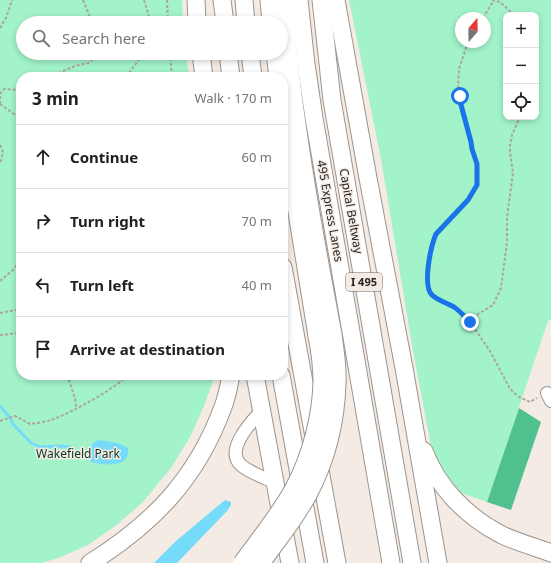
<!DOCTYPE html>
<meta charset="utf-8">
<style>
:root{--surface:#fff;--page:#f2f2f2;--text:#202124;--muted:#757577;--line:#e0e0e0}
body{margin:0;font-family:"Noto Sans",sans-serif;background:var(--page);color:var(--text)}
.controls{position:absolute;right:12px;top:12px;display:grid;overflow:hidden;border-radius:8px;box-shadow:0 2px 6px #0003}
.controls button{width:36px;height:36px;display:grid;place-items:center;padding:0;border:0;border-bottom:1px solid var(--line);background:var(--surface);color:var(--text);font:20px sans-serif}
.compass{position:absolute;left:455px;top:12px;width:36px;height:36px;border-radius:50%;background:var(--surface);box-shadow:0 2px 6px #0003;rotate:20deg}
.stop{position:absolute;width:12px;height:12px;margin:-9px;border:3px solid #1a73e8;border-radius:50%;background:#fff}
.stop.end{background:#1a73e8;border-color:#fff;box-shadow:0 1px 4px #0008}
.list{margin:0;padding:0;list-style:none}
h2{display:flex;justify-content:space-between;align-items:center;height:52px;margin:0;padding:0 16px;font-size:17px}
h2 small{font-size:13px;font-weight:400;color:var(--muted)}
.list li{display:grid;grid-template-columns:26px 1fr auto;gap:12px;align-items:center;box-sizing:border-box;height:64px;padding:0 16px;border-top:1px solid var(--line)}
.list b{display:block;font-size:15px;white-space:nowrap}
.list em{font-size:13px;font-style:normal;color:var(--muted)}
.icon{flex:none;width:22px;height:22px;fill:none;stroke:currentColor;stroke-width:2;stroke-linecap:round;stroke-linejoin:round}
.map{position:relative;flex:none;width:551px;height:563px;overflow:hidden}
.search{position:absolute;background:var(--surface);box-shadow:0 2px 6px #0003;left:16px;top:16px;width:272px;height:44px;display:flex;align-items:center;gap:10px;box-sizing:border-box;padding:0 14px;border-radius:22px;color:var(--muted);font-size:15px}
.panel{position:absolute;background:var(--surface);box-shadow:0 2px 6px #0003;left:16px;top:72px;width:272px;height:308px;border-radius:16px}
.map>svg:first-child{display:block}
.green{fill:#a2f3c9;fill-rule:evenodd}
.forest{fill:#50c18e}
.water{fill:#75dbf8}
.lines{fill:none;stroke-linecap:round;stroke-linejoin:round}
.stream{stroke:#75dbf8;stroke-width:3}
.minor-casing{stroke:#9c948e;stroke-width:14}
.highway-casing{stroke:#9c948e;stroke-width:19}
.path{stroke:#aca5a0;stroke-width:2;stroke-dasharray:3 2;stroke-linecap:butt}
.minor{stroke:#fff;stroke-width:12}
.highway{stroke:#fff;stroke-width:17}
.highway-bridge-casing{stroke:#9c948e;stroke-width:19;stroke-linecap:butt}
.highway-bridge{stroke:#fff;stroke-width:17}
.route{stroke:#1a73e8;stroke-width:5}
.labels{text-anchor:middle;stroke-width:3;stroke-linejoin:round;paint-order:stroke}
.shield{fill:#f4ebe4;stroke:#64605c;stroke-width:1}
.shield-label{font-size:11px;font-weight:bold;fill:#272421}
.street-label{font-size:12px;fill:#272421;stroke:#f4ebe4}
.park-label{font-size:12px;fill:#053824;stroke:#f4ebe4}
</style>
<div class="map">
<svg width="551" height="563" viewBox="0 0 551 563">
<rect width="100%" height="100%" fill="#f4ebe4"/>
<!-- green -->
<g class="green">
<path d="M0 0H182L183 23H23V53H186L189 77H21V375H215L204 406 190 437 171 468 142 503 115 526 88 545 61 557 42 563H0Z"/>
<path d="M349 0H551V320L548 321 487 502 461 493 442 469 431 446 413 351 381 159ZM506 15H536V117H506ZM461 18H485V42H461Z"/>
</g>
<!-- forest -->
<path class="forest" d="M519 408 541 422 511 510 487 502Z"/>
<!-- water -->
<g class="water">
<path d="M98 440C108 441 119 442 128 448 131 469 103 465 91 462L90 450 92 444Z"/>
<path d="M225 500 231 502V505L227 511 177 563H154L176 541Z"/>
</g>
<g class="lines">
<!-- stream -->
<path class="stream" d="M0 406 10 418 13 424 31 443 40 447 63 446 71 447"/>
<!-- minor casing -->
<g class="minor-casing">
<g id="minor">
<path d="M547 393 551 401"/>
<path d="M262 410C252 421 223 451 242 466 251 473 265 478 276 483"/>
</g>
</g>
<!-- highway casing -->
<g class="highway-casing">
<g id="highway">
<path d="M196 0 197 23"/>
<path d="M222 0 225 23"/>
<path d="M244 0 246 23"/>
<path d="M269 0 271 23"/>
<path d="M283 0C292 113 312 223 333 334"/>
<path d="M299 0 306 64 314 118 391 563"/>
<path d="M321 0 332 100 412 563"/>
<path d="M336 0 368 178 404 368 438 563"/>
<path d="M201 53 204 77"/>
<path d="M228 53 231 77"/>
<path d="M250 53 253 77"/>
<path d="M275 53 278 77"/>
<path d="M283 114 289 163 317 336"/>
<path d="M283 267 337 563"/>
<path d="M255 375 290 563"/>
<path d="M281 375 315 563"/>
<path d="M424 451C438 488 467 517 502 535 517 542 535 547 551 553"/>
<path d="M90 563C153 524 197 478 223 407 227 397 229 386 231 375"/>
</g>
</g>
<!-- path -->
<g class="path">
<path d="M83 0 90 17 99 23"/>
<path d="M144 0 151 23"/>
<path d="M167 0 168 23"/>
<path d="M492 0 500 2 514 15"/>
<path d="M483 18 494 0"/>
<path d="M0 28 6 18 12 0"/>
<path d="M536 31 538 55 536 76"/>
<path d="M468 42 459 69 458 87 460 101 471 141 472 149 477 164V185L468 200 448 222 436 234 433 241 428 267V285L432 295 456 309 470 322 490 351 510 389 519 397 530 402 537 398"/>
<path d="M170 53 172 77"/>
<path d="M49 77 75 66 88 63 101 53"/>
<path d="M126 77 141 57V53"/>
<path d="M0 104V94L4 89 21 90"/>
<path d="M0 104 21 119"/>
<path d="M0 145 3 152 1 161 0 162"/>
<path d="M0 281 13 270 21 259"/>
<path d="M0 313 21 309"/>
<path d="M471 323 478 314 493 305 501 288 507 242V217L513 173 510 152V146L512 135 520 117"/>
<path d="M0 335 21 333"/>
<path d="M67 375 75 398 76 408"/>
<path d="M0 421 15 416 30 424C37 423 45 422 51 420 67 415 119 387 127 375"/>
</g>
<!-- minor -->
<use href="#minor" class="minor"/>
<!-- highway -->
<use href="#highway" class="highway"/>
<!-- highway-bridge casing -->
<g class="highway-bridge-casing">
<g id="highway-bridge">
<path d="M242 563C260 538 280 514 294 488 311 456 321 417 322 382 322 367 320 351 317 336"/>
<path d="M261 563C277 541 295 519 308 495 326 461 336 421 337 383 338 367 335 350 333 334"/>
</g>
</g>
<!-- highway-bridge -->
<use href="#highway-bridge" class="highway-bridge"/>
</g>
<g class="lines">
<!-- route -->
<path class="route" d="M460 96V101L471 142 472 149 477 164V185L468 200 436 234C431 246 422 285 432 295 437 300 447 303 454 307 460 311 465 317 470 322"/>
</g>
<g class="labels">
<!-- shield labels -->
<rect class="shield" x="346" y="273" width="36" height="18" rx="3"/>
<g class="shield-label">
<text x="364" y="286">I 495</text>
</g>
<!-- street labels -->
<g class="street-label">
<text transform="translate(330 211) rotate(80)" y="4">495 Express Lanes</text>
<text transform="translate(351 211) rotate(80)" y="4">Capital Beltway</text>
</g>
<!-- park labels -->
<g class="park-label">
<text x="78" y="458">Wakefield Park</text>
</g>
</g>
</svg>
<div class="controls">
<button>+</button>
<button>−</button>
<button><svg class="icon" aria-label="locate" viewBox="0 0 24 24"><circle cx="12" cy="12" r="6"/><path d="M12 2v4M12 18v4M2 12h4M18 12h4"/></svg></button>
</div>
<svg class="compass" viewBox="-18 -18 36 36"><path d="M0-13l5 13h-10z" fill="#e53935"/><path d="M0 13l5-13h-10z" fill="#757577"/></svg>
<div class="stop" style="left:460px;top:96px"></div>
<div class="stop end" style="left:470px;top:322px"></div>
<div class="search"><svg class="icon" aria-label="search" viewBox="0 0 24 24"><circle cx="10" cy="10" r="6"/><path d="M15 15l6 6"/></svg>Search here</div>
<section class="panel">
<h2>3 min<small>Walk · 170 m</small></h2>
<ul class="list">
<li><svg class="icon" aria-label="ahead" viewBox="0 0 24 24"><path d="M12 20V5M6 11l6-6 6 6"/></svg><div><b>Continue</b></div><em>60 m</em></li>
<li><svg class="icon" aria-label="right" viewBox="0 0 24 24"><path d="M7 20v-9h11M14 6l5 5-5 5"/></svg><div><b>Turn right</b></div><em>70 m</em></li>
<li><svg class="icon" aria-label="left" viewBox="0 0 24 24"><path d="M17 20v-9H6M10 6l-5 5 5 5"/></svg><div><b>Turn left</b></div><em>40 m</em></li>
<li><svg class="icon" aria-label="arrive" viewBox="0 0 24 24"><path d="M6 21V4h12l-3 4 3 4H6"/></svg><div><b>Arrive at destination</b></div></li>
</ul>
</section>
</div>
